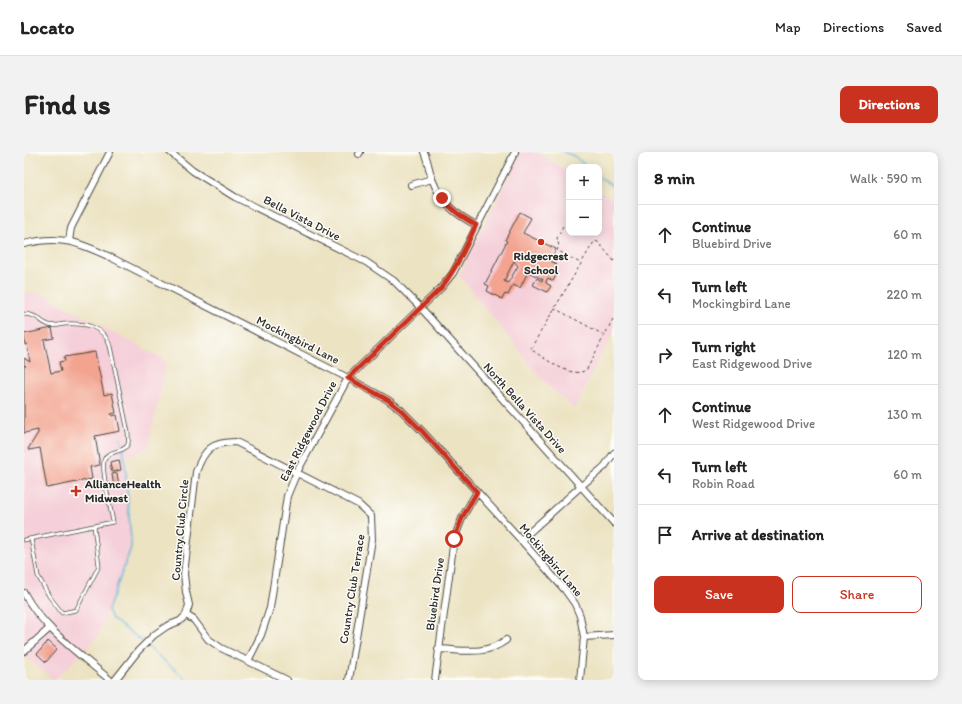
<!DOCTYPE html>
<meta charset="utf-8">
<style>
:root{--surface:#fff;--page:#f2f2f2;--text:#222;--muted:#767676;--line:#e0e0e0;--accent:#c8321e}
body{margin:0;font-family:Itim,sans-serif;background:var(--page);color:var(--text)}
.controls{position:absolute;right:12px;top:12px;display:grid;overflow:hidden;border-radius:8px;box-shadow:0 2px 10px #0003}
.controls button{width:36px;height:36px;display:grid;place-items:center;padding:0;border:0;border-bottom:1px solid var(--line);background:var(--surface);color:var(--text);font:20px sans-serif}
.stop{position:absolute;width:12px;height:12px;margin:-9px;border:3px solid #c8321e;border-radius:50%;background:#fff}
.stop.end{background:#c8321e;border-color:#fff;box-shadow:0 1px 4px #0008}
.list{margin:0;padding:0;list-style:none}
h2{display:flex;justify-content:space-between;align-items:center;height:52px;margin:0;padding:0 16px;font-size:17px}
h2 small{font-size:13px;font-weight:400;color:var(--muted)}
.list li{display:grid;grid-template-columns:26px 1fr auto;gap:12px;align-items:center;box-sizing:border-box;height:60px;padding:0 16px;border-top:1px solid var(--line)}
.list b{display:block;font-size:15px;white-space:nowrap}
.list p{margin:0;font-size:13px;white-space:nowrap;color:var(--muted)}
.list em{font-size:13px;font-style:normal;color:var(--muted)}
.actions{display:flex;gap:8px;padding:12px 16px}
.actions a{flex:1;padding:9px 0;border:1px solid var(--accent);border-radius:8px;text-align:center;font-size:14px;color:var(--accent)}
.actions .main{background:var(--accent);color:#fff}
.icon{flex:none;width:22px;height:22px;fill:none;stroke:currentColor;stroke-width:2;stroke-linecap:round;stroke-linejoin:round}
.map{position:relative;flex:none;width:590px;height:528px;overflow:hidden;border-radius:8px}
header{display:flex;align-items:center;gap:24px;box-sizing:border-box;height:56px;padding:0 20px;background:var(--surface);border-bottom:1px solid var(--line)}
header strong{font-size:19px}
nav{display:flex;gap:22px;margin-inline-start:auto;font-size:14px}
.intro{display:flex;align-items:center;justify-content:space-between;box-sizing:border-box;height:96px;padding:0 24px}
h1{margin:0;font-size:28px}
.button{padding:10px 18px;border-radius:8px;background:var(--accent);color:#fff;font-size:14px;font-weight:700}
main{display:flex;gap:24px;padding:0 24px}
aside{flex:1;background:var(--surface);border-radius:8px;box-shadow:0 2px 10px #0003}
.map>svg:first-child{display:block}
.built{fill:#f5cfd9}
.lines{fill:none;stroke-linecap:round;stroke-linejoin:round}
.stream{stroke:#5eb3da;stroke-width:1.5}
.building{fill:#f3a38f;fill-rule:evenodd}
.lane-casing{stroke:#484742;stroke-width:4.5}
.street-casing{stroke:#484742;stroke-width:8}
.path{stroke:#484742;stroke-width:1;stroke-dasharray:3 3;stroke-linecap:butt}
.lane{stroke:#fff;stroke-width:3}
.street{stroke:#fff;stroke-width:6}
.route{stroke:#c8321e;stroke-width:5}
.poi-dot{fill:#c8321e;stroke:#fdfcf7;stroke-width:1.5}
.labels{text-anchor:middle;stroke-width:3;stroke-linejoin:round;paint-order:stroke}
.street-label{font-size:12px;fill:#2b2b2b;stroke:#fdfcf7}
.poi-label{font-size:12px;font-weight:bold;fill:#2b2b2b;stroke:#fdfcf7}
</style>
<header>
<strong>Locato</strong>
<nav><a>Map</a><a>Directions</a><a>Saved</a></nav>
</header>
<div class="intro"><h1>Find us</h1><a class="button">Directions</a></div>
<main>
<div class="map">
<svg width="590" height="528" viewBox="0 0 590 528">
<rect width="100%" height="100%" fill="#fdfcf7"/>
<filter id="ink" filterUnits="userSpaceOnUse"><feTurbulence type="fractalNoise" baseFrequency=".025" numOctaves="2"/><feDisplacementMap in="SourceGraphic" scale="8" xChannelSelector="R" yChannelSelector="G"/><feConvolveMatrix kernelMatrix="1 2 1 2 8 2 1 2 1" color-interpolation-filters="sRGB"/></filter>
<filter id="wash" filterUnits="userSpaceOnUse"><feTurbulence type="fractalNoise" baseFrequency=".012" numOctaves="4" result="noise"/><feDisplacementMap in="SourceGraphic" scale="16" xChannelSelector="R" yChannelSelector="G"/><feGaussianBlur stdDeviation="0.9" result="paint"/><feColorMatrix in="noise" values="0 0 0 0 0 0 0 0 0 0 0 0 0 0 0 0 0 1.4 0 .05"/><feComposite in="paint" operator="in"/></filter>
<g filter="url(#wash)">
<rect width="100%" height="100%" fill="#ece3c2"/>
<!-- built -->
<g class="built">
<path d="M497 0H513L545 20V81H575V39L590 48V178L550 257 516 225 435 123Z"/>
<path d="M8 140 18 142 143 209 124 296 101 305 106 373 105 399 74 484 60 500 30 528 0 504V142Z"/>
</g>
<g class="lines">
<!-- stream -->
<g class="stream">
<path d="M540 0 550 4 563 15"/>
<path d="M575 25 590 35"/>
<path d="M97 287 101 309 107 389V396L84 458 88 467 118 489"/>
<path d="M124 495 163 528"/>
</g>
</g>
<g id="blocks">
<!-- building -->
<g class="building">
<path d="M496 60 507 66 499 81 532 97 526 109 533 112 530 118 534 120 529 129 524 126 522 129V131L527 134 523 140 509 133 513 126 518 129 519 127 504 120 496 136 489 133 484 143 481 142 478 147 463 139 465 134 461 132 483 89 481 88ZM490 109 494 114 484 131 480 129Z"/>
<path d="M28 176 30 186 20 188 27 221 37 219 35 210 41 209 40 205 71 200 80 243 88 241 92 261 87 262 88 264 93 263 96 279 71 284 76 313 66 315 68 327 23 336 16 296 5 298 4 297 14 281V278L0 281V214H2L0 213V206L6 210 3 192 1 193 0 182Z"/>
<path d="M95 308 97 318 88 320 86 310Z"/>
<path d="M93 321 95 334 90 335 88 322Z"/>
<path d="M24 489 33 497 22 510 13 502Z"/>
</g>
</g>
</g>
<g filter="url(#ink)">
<use href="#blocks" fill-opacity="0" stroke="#484742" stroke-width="1"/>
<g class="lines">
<!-- lane casing -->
<g class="lane-casing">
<g id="lane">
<path d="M0 162C16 163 15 170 25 173 29 174 36 173 40 172 59 171 80 173 86 194L104 280C104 283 105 288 104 292 100 302 82 297 80 309 77 320 87 357 89 370L0 388"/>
<path d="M7 387 14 424 25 444 38 461 52 458 75 414 70 374"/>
</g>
</g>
<!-- street casing -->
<g class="street-casing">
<g id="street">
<path d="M146 0 169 19 211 45 342 110 370 129 397 156 590 371"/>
<path d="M400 0C404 9 405 18 408 27 418 52 430 61 452 73"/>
<path d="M335 2 336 0"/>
<path d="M387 33 408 27"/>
<path d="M45 89 47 76 86 0"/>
<path d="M0 92C37 82 57 91 90 107L324 226 364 248 377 258 398 279 497 388 541 438 551 452 556 464 560 485 556 528"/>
<path d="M497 388 556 335 580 315 590 301"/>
<path d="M0 441C19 477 56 502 86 528"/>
<path d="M162 463 170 468 184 487 197 496 263 528"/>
<path d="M560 485 590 483"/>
<path d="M414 497C439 498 461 504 482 488"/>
<path d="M0 499 26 476"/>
<path d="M224 509 237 483 246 456 263 344 273 320 324 226 417 136 429 121 491 0"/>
<path d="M91 528 114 499 130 483 143 474 156 469 162 463 165 453 162 440 160 422 172 320C180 297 188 290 212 290L334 352 347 364 348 387 325 528"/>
<path d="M411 528 430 387 439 364 453 340"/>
</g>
</g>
<!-- path -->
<g class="path">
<path d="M539 74 533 86 535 94 533 98 556 111"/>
<path d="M590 109 574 90 571 89 568 93 507 196 508 198C520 206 550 229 563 217L590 165"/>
<path d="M530 156 580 183"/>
</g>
<!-- lane -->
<use href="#lane" class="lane"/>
<!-- street -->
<use href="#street" class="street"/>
</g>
</g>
<g class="lines" filter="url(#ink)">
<!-- route -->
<path class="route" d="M418 46C429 60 438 65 452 73 442 95 432 117 417 136L324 226 364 248 377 258 398 279 453 340 439 364 430 387"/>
</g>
<!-- markers -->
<g class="poi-dot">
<circle cx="517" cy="90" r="4"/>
<path d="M50 333h4v4h4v4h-4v4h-4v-4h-4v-4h4z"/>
</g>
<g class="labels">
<!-- street labels -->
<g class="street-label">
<text transform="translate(278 66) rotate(27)" y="4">Bella Vista Drive</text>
<text transform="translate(274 188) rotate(27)" y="4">Mockingbird Lane</text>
<text transform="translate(501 256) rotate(48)" y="4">North Bella Vista Drive</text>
<text transform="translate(284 279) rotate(-63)" y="4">East Ridgewood Drive</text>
<text transform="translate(156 378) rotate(-85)" y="4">Country Club Circle</text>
<text transform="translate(527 408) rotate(50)" y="4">Mockingbird Lane</text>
<text transform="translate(328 437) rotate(-81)" y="4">Country Club Terrace</text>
<text transform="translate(411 442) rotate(-82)" y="4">Bluebird Drive</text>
</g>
<!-- poi labels -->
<g class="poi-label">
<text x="517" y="108">Ridgecrest<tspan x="517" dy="14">School</tspan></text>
<text x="61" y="336" text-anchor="start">AllianceHealth<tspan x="61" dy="14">Midwest</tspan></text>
</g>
</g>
</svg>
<div class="controls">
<button>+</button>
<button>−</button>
</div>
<div class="stop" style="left:430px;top:387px"></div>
<div class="stop end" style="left:418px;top:46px"></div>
</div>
<aside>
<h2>8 min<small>Walk · 590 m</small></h2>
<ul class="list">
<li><svg class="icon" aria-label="ahead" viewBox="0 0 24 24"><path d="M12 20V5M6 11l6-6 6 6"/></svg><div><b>Continue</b><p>Bluebird Drive</p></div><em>60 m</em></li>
<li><svg class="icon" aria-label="left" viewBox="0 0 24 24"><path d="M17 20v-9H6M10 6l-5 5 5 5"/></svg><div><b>Turn left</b><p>Mockingbird Lane</p></div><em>220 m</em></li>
<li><svg class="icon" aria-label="right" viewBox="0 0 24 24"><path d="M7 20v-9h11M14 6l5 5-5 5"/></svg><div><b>Turn right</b><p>East Ridgewood Drive</p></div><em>120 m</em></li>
<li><svg class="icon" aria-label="ahead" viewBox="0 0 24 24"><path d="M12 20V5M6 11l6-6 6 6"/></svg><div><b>Continue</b><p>West Ridgewood Drive</p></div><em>130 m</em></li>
<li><svg class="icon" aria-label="left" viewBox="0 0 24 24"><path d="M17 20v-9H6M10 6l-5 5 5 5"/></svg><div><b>Turn left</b><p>Robin Road</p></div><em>60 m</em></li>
<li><svg class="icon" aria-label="arrive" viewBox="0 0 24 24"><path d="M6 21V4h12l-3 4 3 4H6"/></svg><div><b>Arrive at destination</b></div></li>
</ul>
<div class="actions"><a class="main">Save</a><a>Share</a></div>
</aside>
</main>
